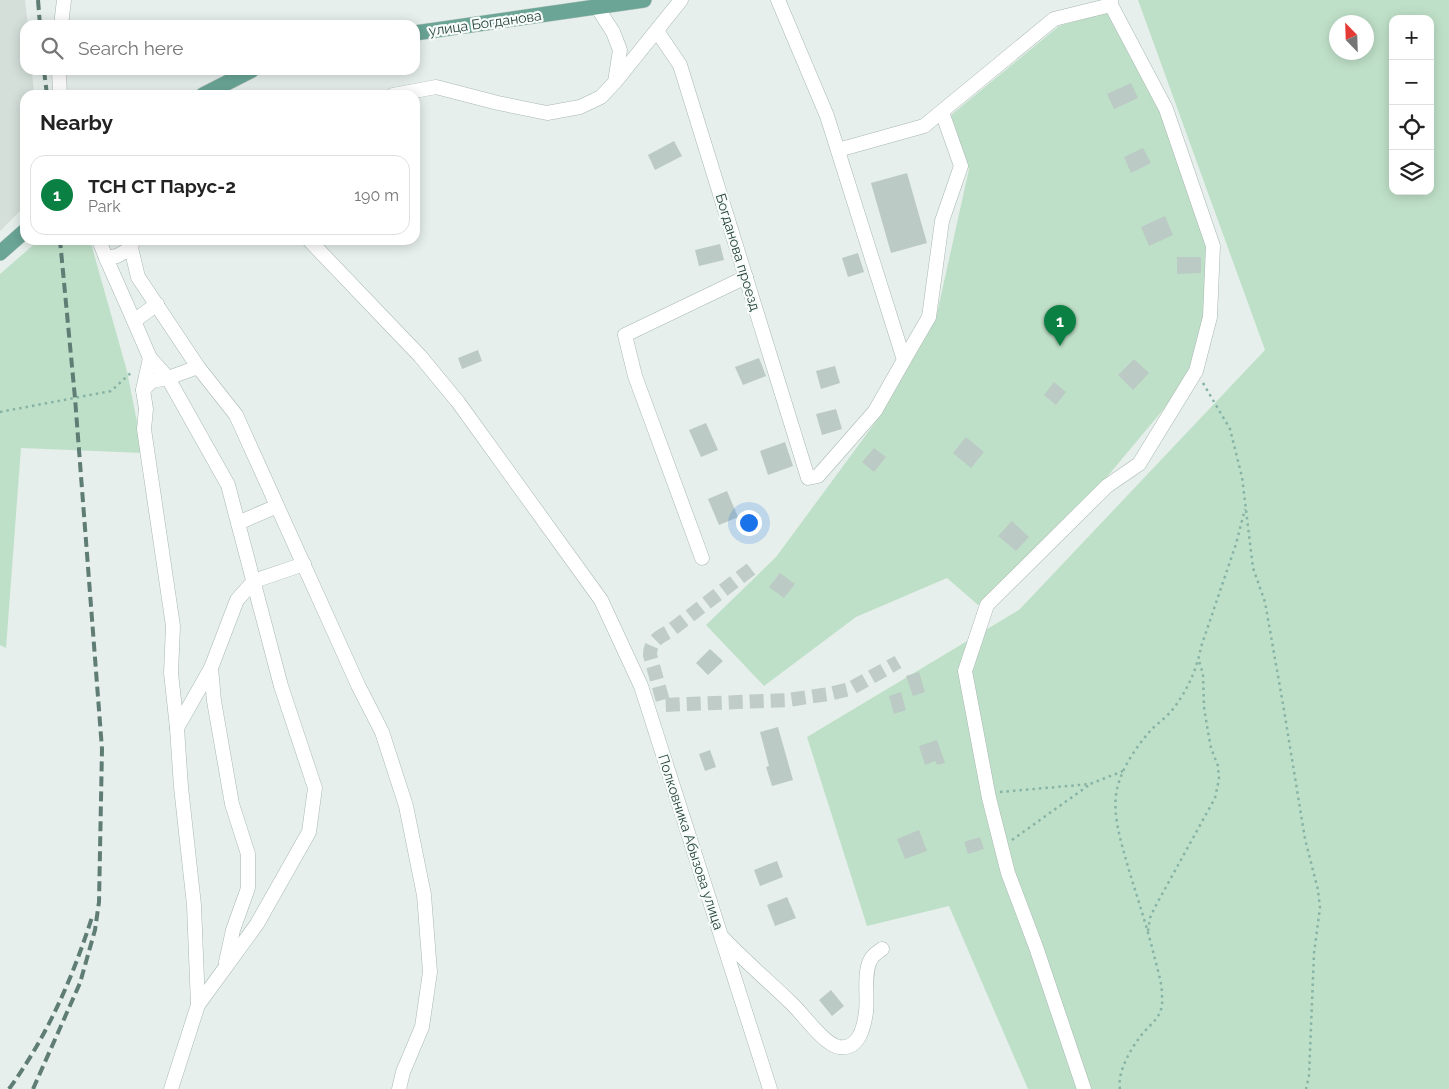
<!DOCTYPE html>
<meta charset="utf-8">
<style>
:root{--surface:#fff;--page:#f6f6f6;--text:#222;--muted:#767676;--line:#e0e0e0;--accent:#0b8043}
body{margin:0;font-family:Raleway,sans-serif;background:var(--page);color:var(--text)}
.controls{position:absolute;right:15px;top:15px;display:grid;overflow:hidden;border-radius:10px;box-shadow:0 2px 12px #0003}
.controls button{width:45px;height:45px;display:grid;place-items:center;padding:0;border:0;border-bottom:1px solid var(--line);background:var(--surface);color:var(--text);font:25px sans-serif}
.compass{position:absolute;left:1329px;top:15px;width:45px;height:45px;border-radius:50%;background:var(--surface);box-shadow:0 2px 12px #0003;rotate:337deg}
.you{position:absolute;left:748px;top:522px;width:18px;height:18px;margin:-12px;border:4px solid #fff;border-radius:50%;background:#1a73e8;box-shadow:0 0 0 8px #1a73e833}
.badge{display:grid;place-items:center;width:32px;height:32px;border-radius:50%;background:var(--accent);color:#fff;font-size:16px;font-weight:700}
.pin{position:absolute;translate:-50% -41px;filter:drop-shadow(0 1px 2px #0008)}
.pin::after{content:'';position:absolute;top:26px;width:18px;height:15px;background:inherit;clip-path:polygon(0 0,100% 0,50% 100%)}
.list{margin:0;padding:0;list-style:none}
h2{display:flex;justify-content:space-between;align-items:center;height:65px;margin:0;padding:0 20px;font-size:21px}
h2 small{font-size:16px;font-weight:400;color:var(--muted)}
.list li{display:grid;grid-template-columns:32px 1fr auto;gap:15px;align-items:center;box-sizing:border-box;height:80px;margin:0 10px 10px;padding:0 10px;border:1px solid var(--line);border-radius:15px}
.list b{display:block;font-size:19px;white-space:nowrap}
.list p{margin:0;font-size:16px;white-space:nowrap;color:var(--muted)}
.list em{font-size:16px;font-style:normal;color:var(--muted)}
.icon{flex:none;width:28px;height:28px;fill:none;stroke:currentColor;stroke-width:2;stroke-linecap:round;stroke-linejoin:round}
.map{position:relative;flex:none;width:1449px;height:1089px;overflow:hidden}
.search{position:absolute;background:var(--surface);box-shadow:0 2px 12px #0003;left:20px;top:20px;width:400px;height:55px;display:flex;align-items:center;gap:12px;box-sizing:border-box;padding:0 18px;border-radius:15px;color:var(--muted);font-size:19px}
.panel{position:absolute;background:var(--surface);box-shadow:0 2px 12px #0003;left:20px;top:90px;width:400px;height:155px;border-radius:15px}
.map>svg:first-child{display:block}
.built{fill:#d4dfda}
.green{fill:#bfe0c8;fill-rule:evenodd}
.building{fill:#bbcac4}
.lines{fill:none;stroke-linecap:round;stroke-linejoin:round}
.minor-tunnel{stroke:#bfccc8;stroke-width:14;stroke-dasharray:14 7;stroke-linecap:butt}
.minor-casing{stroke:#a8b8b2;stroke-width:15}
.major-casing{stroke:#c2cac8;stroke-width:16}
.path{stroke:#86b3a5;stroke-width:2.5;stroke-dasharray:2.5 4;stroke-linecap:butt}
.minor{stroke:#fff;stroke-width:14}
.major{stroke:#6aa596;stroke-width:15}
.rail{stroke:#5f7d75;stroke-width:4;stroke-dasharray:10 5;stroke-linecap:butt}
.labels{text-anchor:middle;stroke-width:4.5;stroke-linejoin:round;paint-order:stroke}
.street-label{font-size:14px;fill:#24423a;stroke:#f7fbf9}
</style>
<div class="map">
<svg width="1449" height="1089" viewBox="0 0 1449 1089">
<rect width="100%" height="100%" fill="#e6efeb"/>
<!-- built -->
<path class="built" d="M0 0H25L28 25H25V70H32L34 95H25V206L0 231Z"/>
<!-- green -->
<g class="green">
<path d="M1138 0H1449V1089H1028L949 906 867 926 807 737 1019 610 1265 350ZM1393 19H1430V191H1393ZM1336 22H1366V52H1336Z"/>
<path d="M1108 12 1163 116 1207 249 1208 312 1193 374 1091 496 978 605 947 578 856 617 764 686 706 625 776 557 877 420 936 318 969 169 951 115 1059 26Z"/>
<path d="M39 240H90L127 371 143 453 21 448 6 648 0 645V274Z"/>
</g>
<!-- building -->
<g class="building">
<path d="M1131 83 1138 98 1114 109 1107 94Z"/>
<path d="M674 141 682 156 655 170 648 155Z"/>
<path d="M1143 148 1151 163 1131 173 1124 157Z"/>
<path d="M907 173 927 243 891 253 871 183Z"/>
<path d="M1165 216 1173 235 1149 246 1141 227Z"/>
<path d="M720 244 724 260 699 266 695 250Z"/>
<path d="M858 253 864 272 848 277 842 258Z"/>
<path d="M1177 257H1201V273L1177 274Z"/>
<path d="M478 350 482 361 462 369 458 358Z"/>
<path d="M759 358 766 376 743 385 735 367Z"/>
<path d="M1134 359 1149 373 1133 390 1118 375Z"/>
<path d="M835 366 840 383 821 389 816 371Z"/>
<path d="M1054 382 1066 392 1056 405 1044 395Z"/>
<path d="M836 409 842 429 822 435 816 414Z"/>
<path d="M706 423 718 450 701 457 689 430Z"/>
<path d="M966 437 984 452 971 468 953 453Z"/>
<path d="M785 442 793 466 768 475 760 451Z"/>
<path d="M874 448 886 457 874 472 862 462Z"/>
<path d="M727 491 738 517 719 525 708 499Z"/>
<path d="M1012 521 1029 537 1016 551 998 536Z"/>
<path d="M780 573 795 584 784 598 769 587Z"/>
<path d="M710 649 723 661 708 675 696 663Z"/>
<path d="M919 672 925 692 913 696 906 676Z"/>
<path d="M901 692 906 710 894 714 889 696Z"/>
<path d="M778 727 793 780 772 786 766 767 769 766 760 732Z"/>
<path d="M937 740 945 763 937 765 935 761 925 765 919 746Z"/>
<path d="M710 750 716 767 705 771 699 754Z"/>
<path d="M919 830 927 851 905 859 897 839Z"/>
<path d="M980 837 984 849 968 854 964 842Z"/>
<path d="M777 861 783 877 760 886 754 870Z"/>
<path d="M787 897 796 918 775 926 767 905Z"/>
<path d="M831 990 844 1006 832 1016 819 1000Z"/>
</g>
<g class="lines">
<!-- minor-tunnel -->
<path class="minor-tunnel" d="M751 569 670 631C659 637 650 641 650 655L664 705 788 700 829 694 850 689 898 662"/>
<!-- minor casing -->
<g class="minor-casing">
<g id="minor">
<path d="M61 25 64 0"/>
<path d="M657 31 680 65 808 478 818 476 875 411 904 360 827 116 778 0"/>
<path d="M59 70 60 95"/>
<path d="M615 82 681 0"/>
<path d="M393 95 436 87 498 103 547 113 580 107 601 97 615 82 620 50 613 32 597 7"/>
<path d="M838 150 924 126 1054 19 1111 5"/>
<path d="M99 240 106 258 117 256 131 248"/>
<path d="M133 240 131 248 138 277 198 367 236 415 358 685 382 732 406 806 424 895 430 972 422 1027 403 1072 399 1089"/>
<path d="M309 240 420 356 458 402 601 600 641 686 770 1089"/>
<path d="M106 258 134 321"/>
<path d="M157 304 134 321 150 358 168 378 228 485 238 523 277 506"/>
<path d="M150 358 143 390 146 409 144 429 173 626 171 673 177 728"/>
<path d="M904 360 929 317 942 221 961 166 942 112"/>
<path d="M143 390 152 381 168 378 198 367"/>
<path d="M702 558 635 376 625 335 746 277"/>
<path d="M723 938C744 960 767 980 789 1001 802 1012 823 1044 839 1047 859 1050 864 1027 866 1012 868 997 863 972 871 959 873 955 878 952 882 949"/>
<path d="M226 962 233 930 248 888V854L232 804 214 701 211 668 237 600 254 581 304 564"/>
<path d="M198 1005 257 924 309 832 315 788 281 686 238 523"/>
<path d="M171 1089 198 1005 194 905 181 787 177 728 211 668"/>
<path d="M1084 1089 1036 947 1008 873 989 798 965 671 987 605 1107 486 1139 464 1196 371 1210 317 1213 246 1166 109 1111 5V0"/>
</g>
</g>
<!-- major casing -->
<g class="major-casing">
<g id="major">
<path d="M415 33 644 0"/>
<path d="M203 95 252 70"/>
<path d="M0 253 25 231"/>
</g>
</g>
<!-- path -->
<g class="path">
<path d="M1203 383 1230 429 1242 477 1253 568 1265 602 1284 710 1305 839 1318 890 1320 908 1314 953 1309 1076 1306 1089"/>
<path d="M0 412 111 391 133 371"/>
<path d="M1000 792 1090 784 1123 771"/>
<path d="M1012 840 1089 785"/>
<path d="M1148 931 1150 918 1155 907 1215 798 1219 779 1218 766 1211 748 1207 726 1204 707 1203 674 1199 661"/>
<path d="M1120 1089C1117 1073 1130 1050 1140 1037 1151 1022 1164 1018 1162 996 1162 982 1157 968 1154 955 1146 923 1135 891 1126 860 1120 838 1112 812 1117 789 1122 767 1137 746 1151 730 1158 723 1167 717 1173 709 1187 691 1197 669 1201 647L1236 544 1245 509"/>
</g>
<!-- minor -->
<use href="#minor" class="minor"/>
<!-- major -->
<use href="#major" class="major"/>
<!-- rail -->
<g class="rail">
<path d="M38 0 40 25"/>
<path d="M44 70 47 95"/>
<path d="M9 1089C48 1035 73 977 93 914"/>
<path d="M33 1089 80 983 95 930 99 902 102 749 75 398 60 240"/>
</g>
</g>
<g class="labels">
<!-- street labels -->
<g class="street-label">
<text transform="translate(485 23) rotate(-8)" y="5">улица Богданова</text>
<text transform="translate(738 252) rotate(73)" y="5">Богданова проезд</text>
<text transform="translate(691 842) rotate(72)" y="5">Полковника Абызова улица</text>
</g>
</g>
</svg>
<div class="controls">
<button>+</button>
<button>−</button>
<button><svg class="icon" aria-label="locate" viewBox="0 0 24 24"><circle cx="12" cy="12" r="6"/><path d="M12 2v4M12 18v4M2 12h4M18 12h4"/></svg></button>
<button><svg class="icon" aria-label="layers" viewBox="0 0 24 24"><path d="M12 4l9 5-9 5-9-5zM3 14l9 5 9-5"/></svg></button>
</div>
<svg class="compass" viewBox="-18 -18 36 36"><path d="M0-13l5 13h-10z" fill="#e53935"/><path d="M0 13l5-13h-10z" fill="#767676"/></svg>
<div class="you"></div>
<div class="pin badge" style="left:1060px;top:346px">1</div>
<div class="search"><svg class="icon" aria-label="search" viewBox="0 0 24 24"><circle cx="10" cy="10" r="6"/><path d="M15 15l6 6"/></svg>Search here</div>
<section class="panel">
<h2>Nearby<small></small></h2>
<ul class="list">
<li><span class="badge">1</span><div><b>ТСН СТ Парус-2</b><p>Park</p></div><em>190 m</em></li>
</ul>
</section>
</div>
